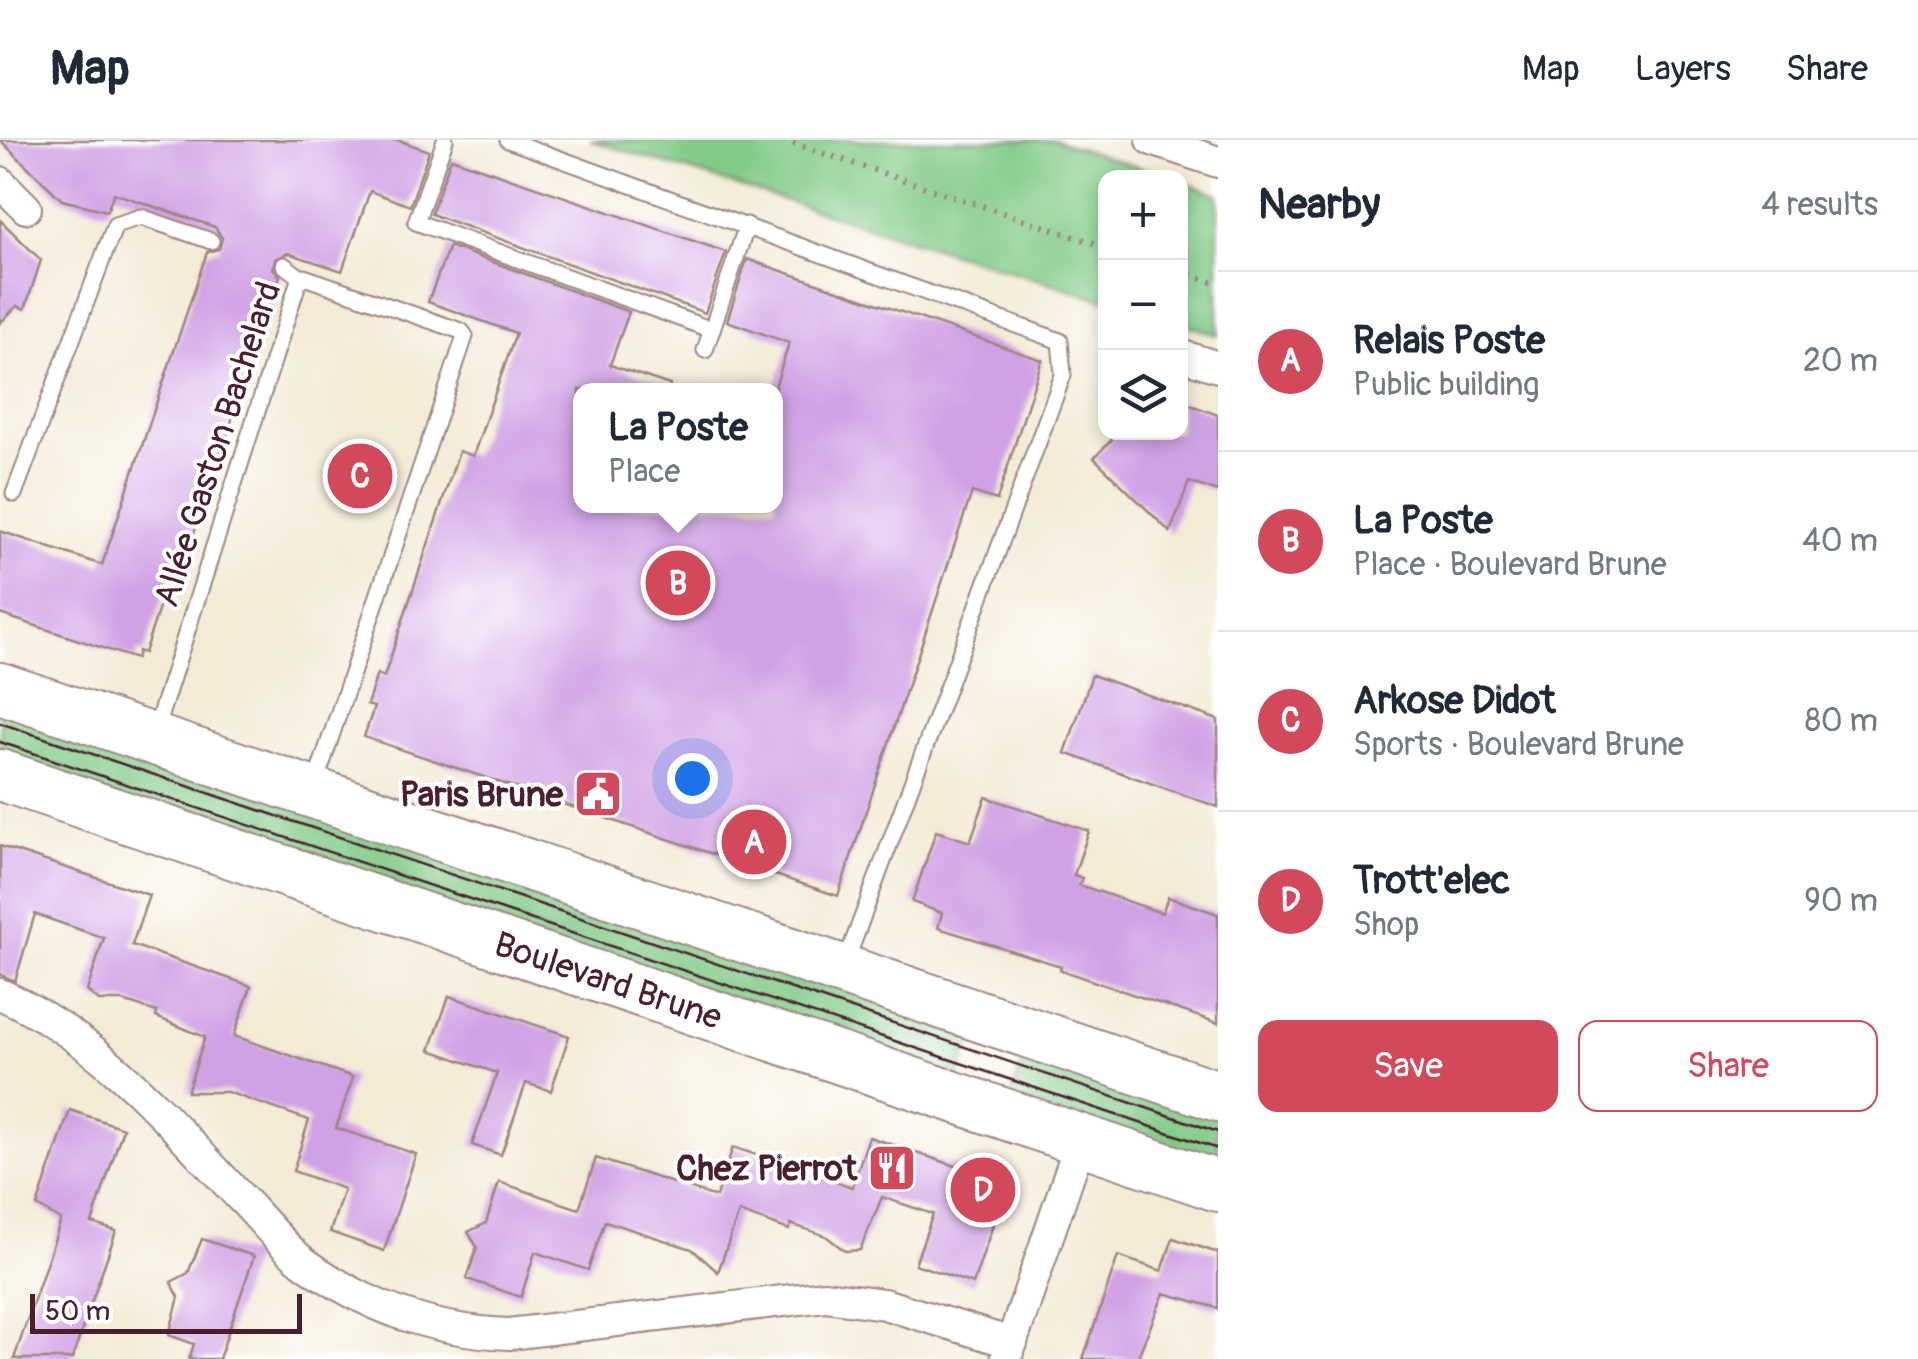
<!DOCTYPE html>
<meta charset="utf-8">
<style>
:root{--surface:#fff;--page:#f6f6f7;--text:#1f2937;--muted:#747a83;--line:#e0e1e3;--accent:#d1495b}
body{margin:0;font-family:Pangolin,sans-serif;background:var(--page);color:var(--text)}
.controls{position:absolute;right:30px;top:30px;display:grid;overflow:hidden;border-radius:20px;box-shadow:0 5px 15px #0003}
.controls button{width:90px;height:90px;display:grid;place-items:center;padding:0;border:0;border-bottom:2px solid var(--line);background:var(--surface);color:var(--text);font:50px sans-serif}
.scale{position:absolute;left:30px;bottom:25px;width:272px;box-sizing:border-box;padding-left:10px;border:5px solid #4a1f2b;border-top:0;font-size:28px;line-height:35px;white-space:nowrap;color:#4a1f2b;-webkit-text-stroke:8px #fff;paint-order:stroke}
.you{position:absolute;left:692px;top:638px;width:35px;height:35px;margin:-25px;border:8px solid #fff;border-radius:50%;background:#1a73e8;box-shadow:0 0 0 15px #1a73e833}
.badge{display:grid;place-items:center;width:65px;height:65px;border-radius:50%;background:var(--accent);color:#fff;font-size:32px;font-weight:700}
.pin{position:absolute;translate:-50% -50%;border:5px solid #fff;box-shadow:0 2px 10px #0006}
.popup{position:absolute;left:573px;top:243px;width:210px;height:130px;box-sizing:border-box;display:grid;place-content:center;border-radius:20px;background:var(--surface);filter:drop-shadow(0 2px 8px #0005);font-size:32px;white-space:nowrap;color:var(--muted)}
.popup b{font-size:38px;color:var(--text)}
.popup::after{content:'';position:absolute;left:50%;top:100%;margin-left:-20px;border:20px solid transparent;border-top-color:var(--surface)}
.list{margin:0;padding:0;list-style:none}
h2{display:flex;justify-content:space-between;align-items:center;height:130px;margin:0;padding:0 40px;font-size:42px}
h2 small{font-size:32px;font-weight:400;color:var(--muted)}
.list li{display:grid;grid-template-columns:65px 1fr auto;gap:30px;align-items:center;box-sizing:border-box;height:180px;padding:0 40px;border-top:2px solid var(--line)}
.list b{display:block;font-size:38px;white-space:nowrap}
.list p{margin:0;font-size:32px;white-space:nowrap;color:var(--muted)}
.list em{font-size:32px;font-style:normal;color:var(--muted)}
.actions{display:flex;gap:20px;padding:30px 40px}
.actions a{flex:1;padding:22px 0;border:2px solid var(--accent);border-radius:20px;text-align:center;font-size:35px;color:var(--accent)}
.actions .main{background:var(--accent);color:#fff}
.icon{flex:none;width:55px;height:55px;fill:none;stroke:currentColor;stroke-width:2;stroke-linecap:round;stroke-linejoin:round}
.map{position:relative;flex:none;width:1218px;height:1219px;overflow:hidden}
header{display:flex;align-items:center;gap:60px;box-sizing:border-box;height:140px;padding:0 50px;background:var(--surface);border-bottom:2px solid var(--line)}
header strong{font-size:48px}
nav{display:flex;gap:55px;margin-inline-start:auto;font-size:35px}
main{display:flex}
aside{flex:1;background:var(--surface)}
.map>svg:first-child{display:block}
.green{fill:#81cb87;stroke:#667559;stroke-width:2.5}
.building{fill:#d0a1e5}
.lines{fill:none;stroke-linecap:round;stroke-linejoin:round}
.service-casing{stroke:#9e8580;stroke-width:19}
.minor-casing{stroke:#9e8580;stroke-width:34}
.primary-casing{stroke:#9e8580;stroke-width:54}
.path{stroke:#9e8580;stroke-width:6;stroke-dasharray:2.5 8;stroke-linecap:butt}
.service{stroke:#fff;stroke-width:15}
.minor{stroke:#fff;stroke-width:30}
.primary{stroke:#fff;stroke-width:50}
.tram{stroke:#4a1f2b;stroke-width:2.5}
.labels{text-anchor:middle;stroke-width:8;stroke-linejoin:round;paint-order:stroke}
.street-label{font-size:35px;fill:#4a1f2b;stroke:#fff}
.poi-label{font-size:35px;font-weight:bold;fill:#4a1f2b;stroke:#fff;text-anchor:end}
</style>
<header>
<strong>Map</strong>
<nav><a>Map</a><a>Layers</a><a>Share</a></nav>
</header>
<main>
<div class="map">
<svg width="1218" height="1219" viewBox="0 0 1218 1219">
<rect width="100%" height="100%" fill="#fff"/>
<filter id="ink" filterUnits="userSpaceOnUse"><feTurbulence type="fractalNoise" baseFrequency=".01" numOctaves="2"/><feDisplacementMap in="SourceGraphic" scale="20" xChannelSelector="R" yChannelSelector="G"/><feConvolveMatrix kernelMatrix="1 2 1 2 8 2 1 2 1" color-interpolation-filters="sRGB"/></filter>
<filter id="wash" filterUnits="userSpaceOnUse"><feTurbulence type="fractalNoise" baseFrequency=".0048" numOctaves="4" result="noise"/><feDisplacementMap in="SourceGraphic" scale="40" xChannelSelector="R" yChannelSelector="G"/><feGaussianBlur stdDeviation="2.25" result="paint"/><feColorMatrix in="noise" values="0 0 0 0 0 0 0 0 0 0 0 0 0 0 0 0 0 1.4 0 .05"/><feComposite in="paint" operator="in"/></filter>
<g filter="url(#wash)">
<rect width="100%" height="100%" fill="#f3ebd6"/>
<!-- green -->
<g class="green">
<path d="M590 0H1054L1168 37 1106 38 1105 160Z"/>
<path d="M1180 42 1218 54V195L1181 183Z"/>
<path d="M0 565 975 893 957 941 0 620Z"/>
<path d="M1027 910 1218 974V1029L1010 958Z"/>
</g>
<g id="blocks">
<!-- building -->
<g class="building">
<path d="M0 0H398L429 11 410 66 370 51 342 131 288 113 275 119 273 128 280 136 183 426 174 423 144 513 138 511 136 519 0 474V391L102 425 207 112 219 109 222 98 215 87 114 53 107 71 62 60Z"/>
<path d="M451 18 726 112 705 173 431 74Z"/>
<path d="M0 80 41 120 25 169 17 166 0 183Z"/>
<path d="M449 106 629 172 610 225 670 245 669 250H580V366H776V244L789 203 727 181 747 119 1042 220 997 360 972 352 838 756 364 597 374 567 367 565 377 534 384 537 459 311 473 316 516 193 428 162Z"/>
<path d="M1180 261 1218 275V352L1189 342 1170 392 1094 318 1119 292H1180Z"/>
<path d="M345 313 386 327 376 358 334 344Z"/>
<path d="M1092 535 1218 580V667L1065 613Z"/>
<path d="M986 657 1089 691 1074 735 1082 738 1079 745 1162 773 1168 757 1218 774V883L1060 830 1061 826 938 788 942 773 912 762 936 691 970 702Z"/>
<path d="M0 706 149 755 132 805 251 846 234 896 353 937 336 988 416 1014 384 1111 330 1092 344 1049 293 1031 309 980 227 952H187L205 897 156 877 157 872 123 861H99L87 851 104 798 35 774 15 841 0 835Z"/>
<path d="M449 856 569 896 551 951 526 943 501 1015 472 1005 497 933 430 910Z"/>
<path d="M70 970 123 988 92 1083 116 1091 72 1219H14L61 1080 37 1066Z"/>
<path d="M869 997 1007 1043 973 1144 915 1124 933 1074 882 1057 860 1110 845 1111 826 1096 791 1084 789 1090 739 1072 718 1132 692 1109 605 1081 588 1130 535 1112 521 1157 467 1139 477 1107 468 1092 486 1083 499 1042 579 1069 596 1018 716 1057 733 1007 852 1047Z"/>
<path d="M1173 1098 1218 1113V1168L1164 1153 1137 1219H1083L1118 1116 1162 1131Z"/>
<path d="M202 1099 254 1116 219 1219H189L194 1204 169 1195 179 1157 171 1142 188 1133Z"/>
</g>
</g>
</g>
<g filter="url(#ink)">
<use href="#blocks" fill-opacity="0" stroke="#9e8580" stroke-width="2.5"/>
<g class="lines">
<!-- service casing -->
<g class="service-casing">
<g id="service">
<path d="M445 0 416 82 712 190"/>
<path d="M508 0 1060 201 1063 235 845 824"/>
<path d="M284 125 301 138"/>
<path d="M705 210 747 85"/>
<path d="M14 354 115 85 141 77 211 101"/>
<path d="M155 591 299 140 304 137 461 191 465 196 314 647"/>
</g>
</g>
<!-- minor casing -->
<g class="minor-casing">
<g id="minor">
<path d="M1152 0 1218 22"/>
<path d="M0 42 26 68"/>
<path d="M1180 215 1218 227"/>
<path d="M0 854C101 898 167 980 241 1058 262 1079 282 1106 305 1123 368 1168 432 1191 509 1194L825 1156 884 1164 1012 1203"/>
<path d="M1006 1219 1081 1000"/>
</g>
</g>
<!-- primary casing -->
<g class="primary-casing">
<g id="primary">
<path d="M0 548 1218 956"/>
<path id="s1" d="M0 635 1218 1046"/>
</g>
</g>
<!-- path -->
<g class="path">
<path d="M783 0 1106 107"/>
<path d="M1180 132 1218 144"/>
</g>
<!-- service -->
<use href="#service" class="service"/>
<!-- minor -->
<use href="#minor" class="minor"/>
<!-- primary -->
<use href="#primary" class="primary"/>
<!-- tram -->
<g class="tram">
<path d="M0 583 1218 992"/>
<path d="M0 602 1218 1009"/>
</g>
</g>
</g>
<!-- icons -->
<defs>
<g id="civic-square" transform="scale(2.5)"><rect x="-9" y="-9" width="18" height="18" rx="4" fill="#d1495b" stroke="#fff"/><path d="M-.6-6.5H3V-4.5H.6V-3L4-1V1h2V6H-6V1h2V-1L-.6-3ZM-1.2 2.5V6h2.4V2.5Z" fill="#fff"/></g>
<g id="restaurant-square" transform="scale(2.5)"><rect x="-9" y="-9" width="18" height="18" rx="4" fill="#d1495b" stroke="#fff"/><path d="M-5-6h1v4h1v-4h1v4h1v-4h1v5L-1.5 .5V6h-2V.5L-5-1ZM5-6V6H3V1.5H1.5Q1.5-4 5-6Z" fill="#fff"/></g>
</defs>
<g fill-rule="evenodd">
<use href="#civic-square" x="598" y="654"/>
<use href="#restaurant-square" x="892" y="1028"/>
</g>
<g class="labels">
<!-- street labels -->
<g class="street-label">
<text transform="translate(217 304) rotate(-72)" y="12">Allée Gaston Bachelard</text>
<text dy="12" stroke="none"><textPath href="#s1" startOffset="642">Boulevard Brune</textPath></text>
</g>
<!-- poi labels -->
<g class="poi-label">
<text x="563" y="666">Paris Brune</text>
<text x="857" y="1040">Chez Pierrot</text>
</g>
</g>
</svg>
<div class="controls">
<button>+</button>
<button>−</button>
<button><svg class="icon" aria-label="layers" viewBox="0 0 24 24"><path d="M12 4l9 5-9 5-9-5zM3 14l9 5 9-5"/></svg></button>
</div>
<div class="scale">50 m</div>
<div class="you"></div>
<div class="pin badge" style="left:754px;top:702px">A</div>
<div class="pin badge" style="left:678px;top:443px">B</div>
<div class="popup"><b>La Poste</b>Place</div>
<div class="pin badge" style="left:360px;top:336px">C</div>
<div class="pin badge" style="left:983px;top:1050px">D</div>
</div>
<aside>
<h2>Nearby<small>4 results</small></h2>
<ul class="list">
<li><span class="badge">A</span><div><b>Relais Poste</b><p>Public building</p></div><em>20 m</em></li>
<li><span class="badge">B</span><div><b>La Poste</b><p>Place · Boulevard Brune</p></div><em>40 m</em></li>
<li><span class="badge">C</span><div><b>Arkose Didot</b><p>Sports · Boulevard Brune</p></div><em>80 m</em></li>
<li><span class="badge">D</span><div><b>Trott'elec</b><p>Shop</p></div><em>90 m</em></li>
</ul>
<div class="actions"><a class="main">Save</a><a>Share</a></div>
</aside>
</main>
